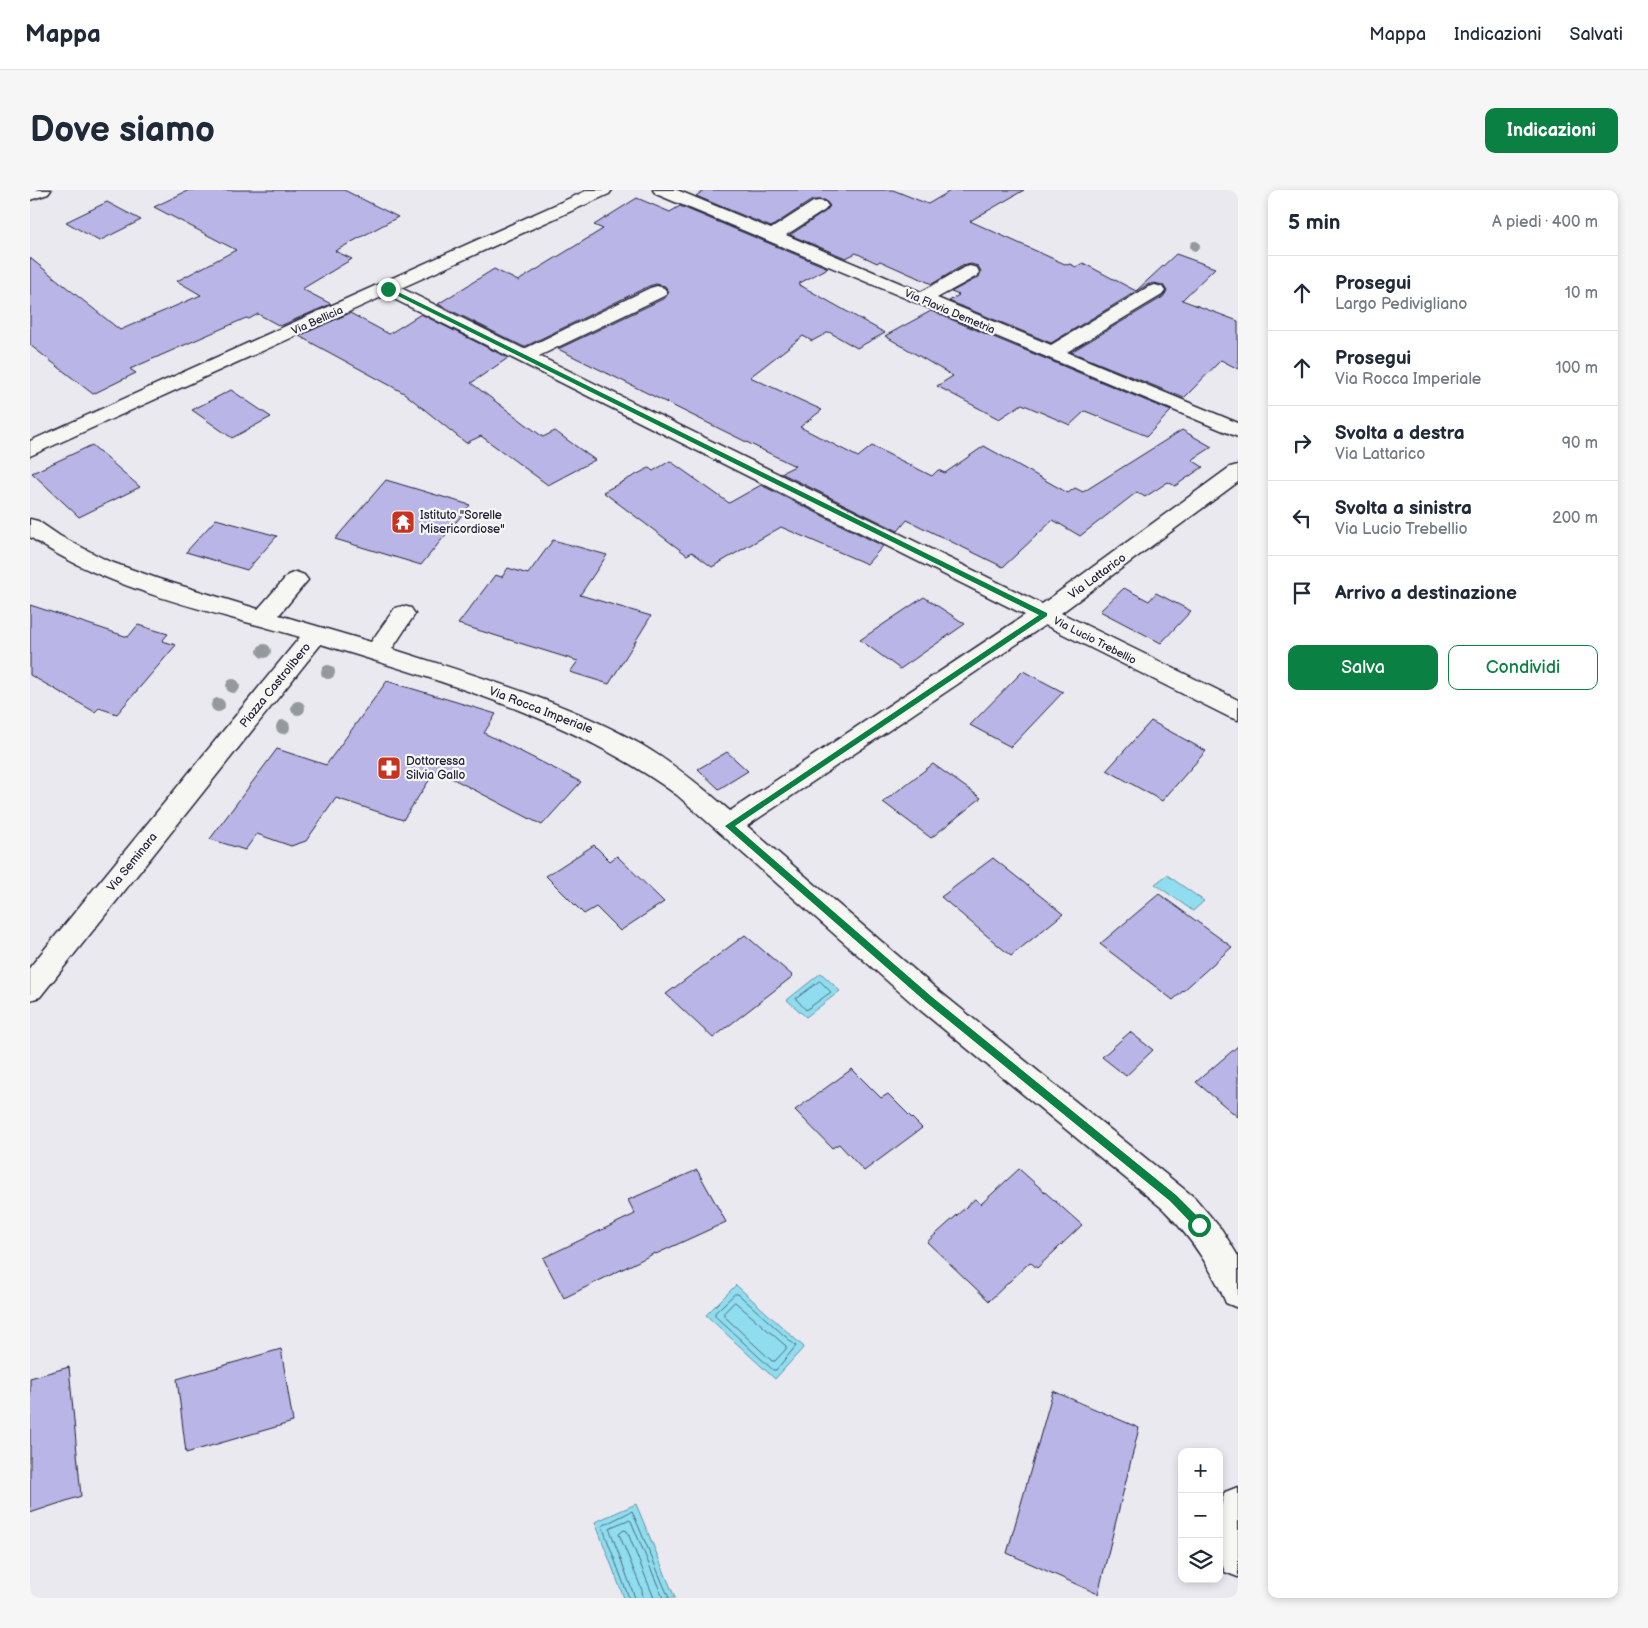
<!DOCTYPE html>
<html lang="it">
<meta charset="utf-8">
<style>
:root{--surface:#fff;--page:#f6f6f7;--text:#1f2937;--muted:#747a83;--line:#e0e1e3;--accent:#0b8043}
body{margin:0;font-family:"Balsamiq Sans",sans-serif;background:var(--page);color:var(--text)}
.controls{position:absolute;right:15px;bottom:15px;display:grid;overflow:hidden;border-radius:10px;box-shadow:0 2px 8px #0003}
.controls button{width:45px;height:45px;display:grid;place-items:center;padding:0;border:0;border-bottom:1px solid var(--line);background:var(--surface);color:var(--text);font:25px sans-serif}
.stop{position:absolute;width:15px;height:15px;margin:-11px;border:4px solid #0b8043;border-radius:50%;background:#fff}
.stop.end{background:#0b8043;border-color:#fff;box-shadow:0 1px 5px #0008}
.list{margin:0;padding:0;list-style:none}
h2{display:flex;justify-content:space-between;align-items:center;height:65px;margin:0;padding:0 20px;font-size:21px}
h2 small{font-size:16px;font-weight:400;color:var(--muted)}
.list li{display:grid;grid-template-columns:32px 1fr auto;gap:15px;align-items:center;box-sizing:border-box;height:75px;padding:0 20px;border-top:1px solid var(--line)}
.list b{display:block;font-size:19px;white-space:nowrap}
.list p{margin:0;font-size:16px;white-space:nowrap;color:var(--muted)}
.list em{font-size:16px;font-style:normal;color:var(--muted)}
.actions{display:flex;gap:10px;padding:15px 20px}
.actions a{flex:1;padding:11px 0;border:1px solid var(--accent);border-radius:10px;text-align:center;font-size:18px;color:var(--accent)}
.actions .main{background:var(--accent);color:#fff}
.icon{flex:none;width:28px;height:28px;fill:none;stroke:currentColor;stroke-width:2;stroke-linecap:round;stroke-linejoin:round}
.map{position:relative;flex:none;width:1208px;height:1408px;overflow:hidden;border-radius:10px}
header{display:flex;align-items:center;gap:30px;box-sizing:border-box;height:70px;padding:0 25px;background:var(--surface);border-bottom:1px solid var(--line)}
header strong{font-size:24px}
nav{display:flex;gap:28px;margin-inline-start:auto;font-size:18px}
.intro{display:flex;align-items:center;justify-content:space-between;box-sizing:border-box;height:120px;padding:0 30px}
h1{margin:0;font-size:35px}
.button{padding:12px 22px;border-radius:10px;background:var(--accent);color:#fff;font-size:18px;font-weight:700}
main{display:flex;gap:30px;padding:0 30px}
aside{flex:1;background:var(--surface);border-radius:10px;box-shadow:0 2px 8px #0003}
.map>svg:first-child{display:block}
.water{fill:#8fddee;stroke:#6392a6}
.lines{fill:none;stroke-linecap:round;stroke-linejoin:round}
.shore{stroke:#4e6d83;stroke-width:1}
.building{fill:#b9b5e6;stroke:#22223b}
.minor-casing{stroke:#22223b;stroke-width:3}
.minor{fill:#f6f6f2;fill-rule:evenodd}
.tree{fill:#94999b}
.route{fill:#0b8043}
.labels{text-anchor:middle;stroke-width:4.5;stroke-linejoin:round;paint-order:stroke}
.far-street-label{font-size:11px;fill:#22223b;stroke:#f6f6f2}
.poi-label{font-size:12px;fill:#22223b;stroke:#f6f6f2;text-anchor:start}
.street-label{font-size:12px;fill:#22223b;stroke:#f6f6f2}
</style>
<header>
<strong>Mappa</strong>
<nav><a>Mappa</a><a>Indicazioni</a><a>Salvati</a></nav>
</header>
<div class="intro"><h1>Dove siamo</h1><a class="button">Indicazioni</a></div>
<main>
<div class="map">
<svg width="1208" height="1408" viewBox="0 0 1208 1408">
<rect width="100%" height="100%" fill="#eae9f0"/>
<filter id="ink" filterUnits="userSpaceOnUse"><feTurbulence type="fractalNoise" baseFrequency=".02" numOctaves="2"/><feDisplacementMap in="SourceGraphic" scale="10" xChannelSelector="R" yChannelSelector="G"/><feConvolveMatrix kernelMatrix="1 2 1 2 8 2 1 2 1" color-interpolation-filters="sRGB"/></filter>
<g filter="url(#ink)">
<!-- water -->
<g class="water">
<path d="M1137 685 1174 711 1163 721 1125 694Z"/>
<path d="M791 783 810 801 776 827 757 810Z"/>
<path d="M706 1095 774 1157 745 1189 676 1125Z"/>
<path d="M606 1314 645 1408H594L565 1332Z"/>
</g>
<g class="lines">
<!-- shore -->
<g class="shore">
<path d="M790 791 801 802 776 820 766 809Z"/>
<path d="M705 1104H708L766 1156 746 1180H743L685 1126V1123Z"/>
<path d="M705 1112 756 1156V1159L745 1171H742L694 1126V1123Z"/>
<path d="M599 1408 572 1336 602 1321 639 1408"/>
<path d="M605 1408 580 1340 581 1337 598 1330 601 1331 633 1408"/>
<path d="M613 1408 612 1400 589 1344 594 1340 597 1341 624 1408"/>
</g>
</g>
<!-- building -->
<g class="building">
<path d="M159 0H314L368 27 305 61 322 69 272 99 301 114 250 136 228 124 219 129 216 128 100 179 106 183 63 204 0 155V68L90 140 171 105 147 91 206 60 124 17Z"/>
<path d="M674 0H863L898 14 922 0H994L940 31 1037 75 1040 74 1046 77 1053 73 1106 101 1146 64 1185 78 1152 110 1208 131V179L1191 170 1154 208 1041 162 1133 107 1137 101 1133 95 1124 93 1117 95 1021 153 919 111 929 105 921 102 949 87 951 81 948 76 941 74 932 76 902 94 850 71 847 73 826 63 816 68 760 45 796 21 800 16 795 10H782L741 37 666 6Z"/>
<path d="M607 8 640 22 650 16 798 78 768 94 855 143 827 158 799 142 782 151 773 146 720 187 792 220 770 237 828 267 842 256 902 286 908 280 915 283 954 256 1038 303 1045 298 1053 302 1152 240 1182 257 1162 270 1173 277 1145 296 1138 292 1115 307 1107 302 1050 346 1023 330 973 377 877 330 868 341 751 283 765 276 528 159 635 108 639 102 635 96 626 94 619 96 494 157 408 114 464 79 488 91 573 39 564 35Z"/>
<path d="M77 12 111 30 69 51 36 32Z"/>
<path d="M901 121 1141 221 1117 246 1055 221 1040 235 992 214 969 229 907 196 923 186 855 146Z"/>
<path d="M320 123 359 144 391 124 478 168 441 193 513 247 525 241 565 270 518 295 451 246 436 253 374 203 269 146Z"/>
<path d="M201 200 241 227 202 248 162 220Z"/>
<path d="M62 255 110 297 49 327 2 283Z"/>
<path d="M640 271 699 313 731 295 853 356 837 374 751 337 682 377 662 362 657 365 573 302 619 278 623 281Z"/>
<path d="M356 290 440 315 391 375 305 349Z"/>
<path d="M186 329 247 346 217 380 156 362Z"/>
<path d="M523 350 577 365 550 405 621 426 579 494 540 482 548 471 428 434 465 385 472 387 478 378 498 384Z"/>
<path d="M1094 398 1119 411 1126 403 1161 421 1131 453 1070 421Z"/>
<path d="M894 407 935 434 870 479 830 450Z"/>
<path d="M0 415 98 447 108 435 138 444 132 451 146 455 87 524 69 518 65 522 0 485Z"/>
<path d="M993 481 1033 502 981 557 940 535Z"/>
<path d="M357 491 466 524 454 543 551 592 512 635 406 580 373 630 306 608 276 651 261 656 227 644 215 660 180 649 247 559 296 575Z"/>
<path d="M1121 531 1176 561 1132 611 1077 580Z"/>
<path d="M697 562 718 581 689 599 668 579Z"/>
<path d="M903 574 951 608 901 648 853 612Z"/>
<path d="M564 655 580 671 587 666 634 712 590 741 566 717 554 724 516 686Z"/>
<path d="M963 668 1033 724 981 766 911 707Z"/>
<path d="M1129 704 1202 757 1143 810 1070 754Z"/>
<path d="M715 745 763 786 683 848 636 804Z"/>
<path d="M1100 842 1123 860 1096 886 1072 867Z"/>
<path d="M1208 856V927L1166 892Z"/>
<path d="M822 879 851 908 858 904 892 938 834 981 809 954 802 958 765 920Z"/>
<path d="M989 979 1052 1035 1007 1078 1000 1072 959 1111 897 1052 945 1009 951 1014Z"/>
<path d="M667 980 696 1032 626 1064 625 1063 534 1108 513 1068 605 1024 598 1010Z"/>
<path d="M251 1159 263 1232 156 1263 147 1189Z"/>
<path d="M39 1177 51 1306 0 1323V1188Z"/>
<path d="M1023 1201 1109 1238 1068 1404 977 1363Z"/>
</g>
<g class="lines">
<!-- minor casing -->
<g class="minor-casing">
<g id="minor">
<path d="M0 0H21L18 4 0 10Z"/>
<path d="M558 0H582L579 4 371 98 494 159 620 98 627 96 634 98 637 102 634 106 509 166 1012 414 1200 277 1208 275V292L1031 423 1208 510V530L1199 527 1015 435 717 636 909 801 1165 1008 1192 1040 1208 1066V1118L1196 1113C1181 1077 1160 1046 1132 1018L889 819 647 605C542 528 414 492 291 454L10 807 0 810V777L270 447C181 421 76 400 0 347V329L8 331 30 346 78 371 129 389 228 419 258 385 266 382 274 385 278 390 249 425 341 452 365 418 373 416 381 418 385 424 362 459C446 486 535 511 612 555 644 574 672 597 700 621L995 425 356 105 0 266V251Z"/>
<path d="M623 0H647L741 39 783 12 789 11 795 12 798 16 795 20 756 45 891 102 933 78 940 76 947 78 949 82 947 86 907 108 1021 155 1118 97 1125 95 1132 97 1135 101 1132 105 1037 162 1208 233V247L626 4Z"/>
<path d="M1208 1297V1387L1195 1382C1186 1361 1187 1323 1195 1302Z"/>
</g>
</g>
<!-- minor -->
<use href="#minor" class="minor"/>
</g>
<!-- trees -->
<g class="tree">
<circle cx="1165" cy="56" r="5"/>
<circle cx="234" cy="461" r="7"/>
<circle cx="298" cy="482" r="7"/>
<circle cx="203" cy="496" r="7"/>
<circle cx="188" cy="515" r="7"/>
<circle cx="268" cy="518" r="7"/>
<circle cx="253" cy="537" r="7"/>
</g>
</g>
<!-- route -->
<path class="route" d="M358 97 1017 423V426L705 636 902 807 1146 1005 1173 1032V1038H1166L1140 1011 896 812 695 636 1009 425 356 100Z"/>
<!-- icons -->
<defs>
<g id="temple-square" transform="scale(1.25)"><rect x="-9" y="-9" width="18" height="18" rx="4" fill="#c8321e" stroke="#f6f6f2"/><path d="M0-6L5-2H3V0L6.5 2.5H4V6H1.5V3h-3V6H-4V2.5H-6.5L-3 0V-2H-5Z" fill="#fff"/></g>
<g id="pharmacy-square" transform="scale(1.25)"><rect x="-9" y="-9" width="18" height="18" rx="4" fill="#c8321e" stroke="#f6f6f2"/><path d="M-2-6h4v4h4v4h-4v4h-4v-4h-4v-4h4Z" fill="#fff"/></g>
</defs>
<g fill-rule="evenodd">
<use href="#temple-square" x="373" y="332"/>
<use href="#pharmacy-square" x="359" y="578"/>
</g>
<g class="labels">
<!-- far-street labels -->
<g class="far-street-label">
<text transform="translate(920 121) rotate(23)" y="4">Via Flavia Demetria</text>
<text transform="translate(287 130) rotate(-24)" y="4">Via Bellicia</text>
<text transform="translate(1065 450) rotate(27)" y="4">Via Lucio Trebellio</text>
</g>
<!-- poi labels -->
<g class="poi-label">
<text x="390" y="329">Istituto "Sorelle<tspan x="390" dy="14">Misericordiose"</tspan></text>
<text x="376" y="575">Dottoressa<tspan x="376" dy="14">Silvia Gallo</tspan></text>
</g>
<!-- street labels -->
<g class="street-label">
<text transform="translate(1067 386) rotate(-36)" y="4">Via Lattarico</text>
<text transform="translate(245 495) rotate(-51)" y="4">Piazza Castrolibero</text>
<text transform="translate(511 520) rotate(21)" y="4">Via Rocca Imperiale</text>
<text transform="translate(102 672) rotate(-51)" y="4">Via Seminara</text>
</g>
</g>
</svg>
<div class="controls">
<button>+</button>
<button>−</button>
<button><svg class="icon" aria-label="layers" viewBox="0 0 24 24"><path d="M12 4l9 5-9 5-9-5zM3 14l9 5 9-5"/></svg></button>
</div>
<div class="stop" style="left:1169px;top:1035px"></div>
<div class="stop end" style="left:358px;top:99px"></div>
</div>
<aside>
<h2>5 min<small>A piedi · 400 m</small></h2>
<ul class="list">
<li><svg class="icon" aria-label="ahead" viewBox="0 0 24 24"><path d="M12 20V5M6 11l6-6 6 6"/></svg><div><b>Prosegui</b><p>Largo Pedivigliano</p></div><em>10 m</em></li>
<li><svg class="icon" aria-label="ahead" viewBox="0 0 24 24"><path d="M12 20V5M6 11l6-6 6 6"/></svg><div><b>Prosegui</b><p>Via Rocca Imperiale</p></div><em>100 m</em></li>
<li><svg class="icon" aria-label="right" viewBox="0 0 24 24"><path d="M7 20v-9h11M14 6l5 5-5 5"/></svg><div><b>Svolta a destra</b><p>Via Lattarico</p></div><em>90 m</em></li>
<li><svg class="icon" aria-label="left" viewBox="0 0 24 24"><path d="M17 20v-9H6M10 6l-5 5 5 5"/></svg><div><b>Svolta a sinistra</b><p>Via Lucio Trebellio</p></div><em>200 m</em></li>
<li><svg class="icon" aria-label="arrive" viewBox="0 0 24 24"><path d="M6 21V4h12l-3 4 3 4H6"/></svg><div><b>Arrivo a destinazione</b></div></li>
</ul>
<div class="actions"><a class="main">Salva</a><a>Condividi</a></div>
</aside>
</main>
